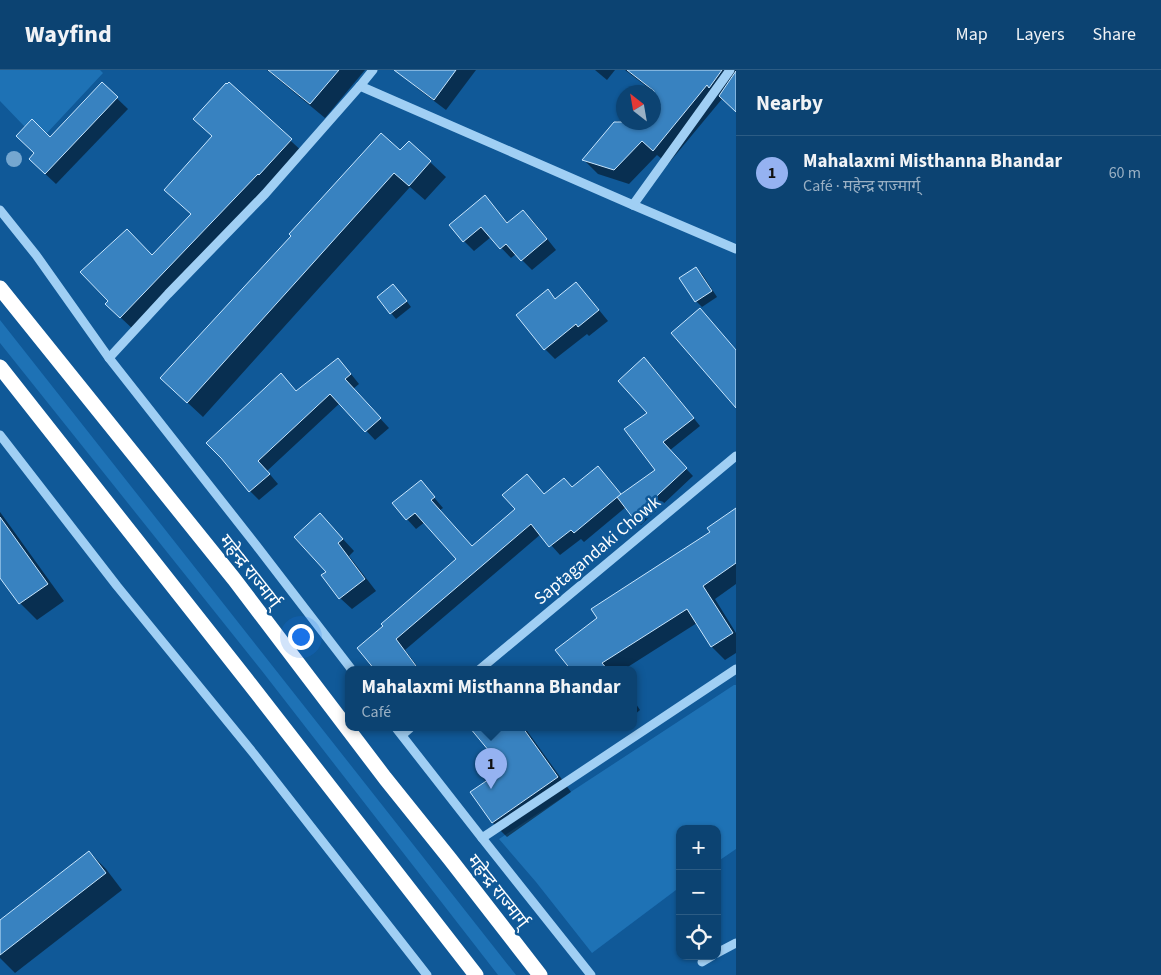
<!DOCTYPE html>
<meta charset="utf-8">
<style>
:root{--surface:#0c4372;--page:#1a4e7a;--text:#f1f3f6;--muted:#9ab0c4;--line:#2c5c84;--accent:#95b2f1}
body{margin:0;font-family:"Source Sans 3","Noto Sans Devanagari",sans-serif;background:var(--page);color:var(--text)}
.controls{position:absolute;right:15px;bottom:15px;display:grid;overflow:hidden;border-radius:10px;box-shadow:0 1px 4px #0004}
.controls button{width:45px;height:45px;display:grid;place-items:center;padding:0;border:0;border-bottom:1px solid var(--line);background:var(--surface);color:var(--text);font:25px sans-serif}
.compass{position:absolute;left:616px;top:15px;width:45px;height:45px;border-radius:50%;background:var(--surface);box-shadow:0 1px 4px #0004;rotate:329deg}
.you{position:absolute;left:300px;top:566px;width:18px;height:18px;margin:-12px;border:4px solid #fff;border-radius:50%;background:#1a73e8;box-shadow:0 0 0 8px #1a73e833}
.badge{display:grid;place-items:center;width:32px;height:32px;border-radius:50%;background:var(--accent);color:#111;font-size:16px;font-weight:700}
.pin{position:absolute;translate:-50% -41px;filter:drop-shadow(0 1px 2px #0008)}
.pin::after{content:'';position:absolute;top:26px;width:18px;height:15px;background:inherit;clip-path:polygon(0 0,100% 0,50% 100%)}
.popup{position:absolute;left:345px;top:596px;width:292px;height:65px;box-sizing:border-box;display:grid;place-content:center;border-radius:10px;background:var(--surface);filter:drop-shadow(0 1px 4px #0005);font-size:16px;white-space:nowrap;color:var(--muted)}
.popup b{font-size:19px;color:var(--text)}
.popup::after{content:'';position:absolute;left:50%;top:100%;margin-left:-10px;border:10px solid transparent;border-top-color:var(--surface)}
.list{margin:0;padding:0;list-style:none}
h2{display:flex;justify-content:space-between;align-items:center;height:65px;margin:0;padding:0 20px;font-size:21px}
h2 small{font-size:16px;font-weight:400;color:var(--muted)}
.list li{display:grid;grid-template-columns:32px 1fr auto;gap:15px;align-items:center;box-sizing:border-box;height:75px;padding:0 20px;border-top:1px solid var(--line)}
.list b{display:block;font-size:19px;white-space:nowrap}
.list p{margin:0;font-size:16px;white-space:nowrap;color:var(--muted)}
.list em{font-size:16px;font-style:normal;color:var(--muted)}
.icon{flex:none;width:28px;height:28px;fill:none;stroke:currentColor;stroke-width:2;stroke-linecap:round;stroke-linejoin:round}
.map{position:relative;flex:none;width:736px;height:905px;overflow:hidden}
header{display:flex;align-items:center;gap:30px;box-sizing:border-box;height:70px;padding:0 25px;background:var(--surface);border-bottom:1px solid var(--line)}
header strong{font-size:24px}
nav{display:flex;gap:28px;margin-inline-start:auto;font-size:18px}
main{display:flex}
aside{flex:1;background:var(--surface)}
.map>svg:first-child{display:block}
.green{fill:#1e72b5}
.shadow{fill:#0007}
.building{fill:#3882c0;stroke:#c8e6fe}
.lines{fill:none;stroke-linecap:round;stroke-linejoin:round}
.minor{stroke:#a0cff4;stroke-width:9}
.highway{stroke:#fff;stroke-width:15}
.tree{fill:#75a7d0}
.labels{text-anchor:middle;stroke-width:5;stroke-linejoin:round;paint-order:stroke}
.street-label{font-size:18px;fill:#fff;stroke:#105998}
</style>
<header>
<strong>Wayfind</strong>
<nav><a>Map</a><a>Layers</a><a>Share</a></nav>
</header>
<main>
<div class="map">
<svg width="736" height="905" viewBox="0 0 736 905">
<rect width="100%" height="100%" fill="#105998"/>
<!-- green -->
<g class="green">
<path d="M0 0H100L103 3 47 63 32 50 25 57 0 31Z"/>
<path d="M0 250 516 905H498L262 601 0 273Z"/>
<path d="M734 615H736V779L717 792V759H680V817L592 883 536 812 499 769Z"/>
</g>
<!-- shadow -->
<g class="shadow">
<path d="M267 0H365L325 48Z"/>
<path d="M412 0H476L446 40 418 19 406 8Z"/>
<path d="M595 0H615L607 10Z"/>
<path d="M625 0H736V42L722 29 668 94 657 85 629 114 598 104 584 90 617 51 624 57 654 52V25L655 23Z"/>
<path d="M102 14 128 39 56 114 41 100 36 84Z"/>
<path d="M229 14 305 84 135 261 120 247 152 186 192 144Z"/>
<path d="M400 82 430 92 446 107 425 130 410 117 203 347 161 308Z"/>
<path d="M494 137 508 153 523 141 533 151 556 180 532 200 516 184 511 188 491 167 474 181 464 171Z"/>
<path d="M696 198 702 204 717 227 702 237 696 231Z"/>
<path d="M576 214 586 224 608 251 589 266 587 264 555 289 545 279 517 245 547 221 556 229Z"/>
<path d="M399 221 411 237 396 249 391 243Z"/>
<path d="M644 289 652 296 700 356 669 381 693 406 641 455 634 447 626 437 584 472 581 469 560 485 541 464 405 580 420 600H393L392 599 390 600H377L373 596 385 556 458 489 425 452 416 459 407 449 421 412 443 438 440 440 472 477 545 425 564 409 573 418 607 407 622 425 656 400 649 343Z"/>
<path d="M338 290 347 299 359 314 353 319 389 358 375 370 340 333 267 401 278 414 259 430 250 421 222 387 290 314 297 322Z"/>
<path d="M0 442 64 531 37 550 20 533 0 506Z"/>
<path d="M331 456 354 481 349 486 376 521 352 539 340 528Z"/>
<path d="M736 466V514L715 529 736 563V583L725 590 712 577 697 553 623 600H573L557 580 598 548Z"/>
<path d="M634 631 640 640 634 645Z"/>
<path d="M480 658H525L571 722 507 767 493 753 472 723 506 699 475 661Z"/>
<path d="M89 782 106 799 122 820 15 903 0 888V851Z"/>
</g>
<!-- building -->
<g class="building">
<path d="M268 0H339L310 34Z"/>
<path d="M394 0H456L434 30Z"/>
<path d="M627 0H722L709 18 707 15 653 81 642 71 614 100 582 90 614 52H654V21Z"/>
<path d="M736 1V42L719 26Z"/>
<path d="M102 12 118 27 45 104 29 89 34 83 16 66 32 49 50 67Z"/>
<path d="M229 12 292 69 259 105 258 104 120 248 105 234 108 231 80 202 127 159 152 185 191 144 164 120 212 66 193 49 226 13 227 14Z"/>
<path d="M381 63 400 80 409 71 431 91 409 116 394 103 187 333 160 308 291 166 289 164Z"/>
<path d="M485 125 507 153 523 140 547 169 521 191 506 174 500 179 481 157 463 172 449 155Z"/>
<path d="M696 197 712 221 695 232 679 208Z"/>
<path d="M576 212 599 240 578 257 576 254 544 280 516 245 548 219 555 229Z"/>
<path d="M393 214 407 231 390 244 377 227Z"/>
<path d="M700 238 736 280V338L671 263Z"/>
<path d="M644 287 694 348 663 372 687 398 633 448 617 427 655 400 624 359 647 343 618 311Z"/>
<path d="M338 288 351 304 345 309 381 348 365 362 330 324 258 391 270 404 249 422 221 388 206 373 281 303 296 321Z"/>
<path d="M598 396 621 424 574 463 571 460 549 477 531 454 396 569 419 600H375L357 578 383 556 381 554 456 489 415 443 406 450 392 433 421 410 435 427 431 430 472 476 515 439 502 425 527 404 544 424 564 408 572 417Z"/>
<path d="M736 438V493L703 516 733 563 711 577 687 539 602 593 608 600H571L555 580 597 548 591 539 710 462 707 458Z"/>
<path d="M320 443 343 469 338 473 365 509 339 529 321 505 326 502 294 467Z"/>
<path d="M0 447 48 514 19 534 0 508Z"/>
<path d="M470 658H523L558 707 492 753 470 722 504 699Z"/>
<path d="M89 781 106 803 0 885V850Z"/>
</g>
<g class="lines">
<!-- minor -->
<g class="minor">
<path d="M360 16 633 135 736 179"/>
<path d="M633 135 730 0"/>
<path d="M0 140 36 185 109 288 256 475 352 600"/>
<path d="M109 288 168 224 265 124 360 16 373 0"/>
<path d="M0 365 117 516 254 684 427 905"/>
<path d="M479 600 736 386"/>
<path d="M396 658 482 768 591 905"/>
<path d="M402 665 410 658"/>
<path d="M482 768 736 599"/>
<path d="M717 883 736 873"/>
<path d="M702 892 712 886"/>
</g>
<!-- highway -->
<g class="highway">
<path d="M0 218 234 509 385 708 450 789 540 905"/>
<path d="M0 297 246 609 476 905"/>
</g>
</g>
<!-- trees -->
<circle class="tree" cx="14" cy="89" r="8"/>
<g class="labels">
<!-- street labels -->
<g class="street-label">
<text transform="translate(597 480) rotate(-40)" y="6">Saptagandaki Chowk</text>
<text transform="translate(250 501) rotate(52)" y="6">महेन्द्र राज्मार्ग्</text>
<text transform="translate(498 821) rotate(52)" y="6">महेन्द्र राज्मार्ग्</text>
</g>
</g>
</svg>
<div class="controls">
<button>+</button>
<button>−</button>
<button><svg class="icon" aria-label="locate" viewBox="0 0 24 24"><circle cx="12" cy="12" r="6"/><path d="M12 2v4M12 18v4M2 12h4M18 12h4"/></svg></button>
</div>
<svg class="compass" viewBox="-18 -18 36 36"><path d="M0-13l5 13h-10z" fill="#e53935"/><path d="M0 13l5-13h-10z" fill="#9ab0c4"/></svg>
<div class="you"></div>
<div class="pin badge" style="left:491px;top:719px">1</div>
<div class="popup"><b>Mahalaxmi Misthanna Bhandar</b>Café</div>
</div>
<aside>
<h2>Nearby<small></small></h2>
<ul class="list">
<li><span class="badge">1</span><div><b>Mahalaxmi Misthanna Bhandar</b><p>Café · महेन्द्र राज्मार्ग्</p></div><em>60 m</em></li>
</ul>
</aside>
</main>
